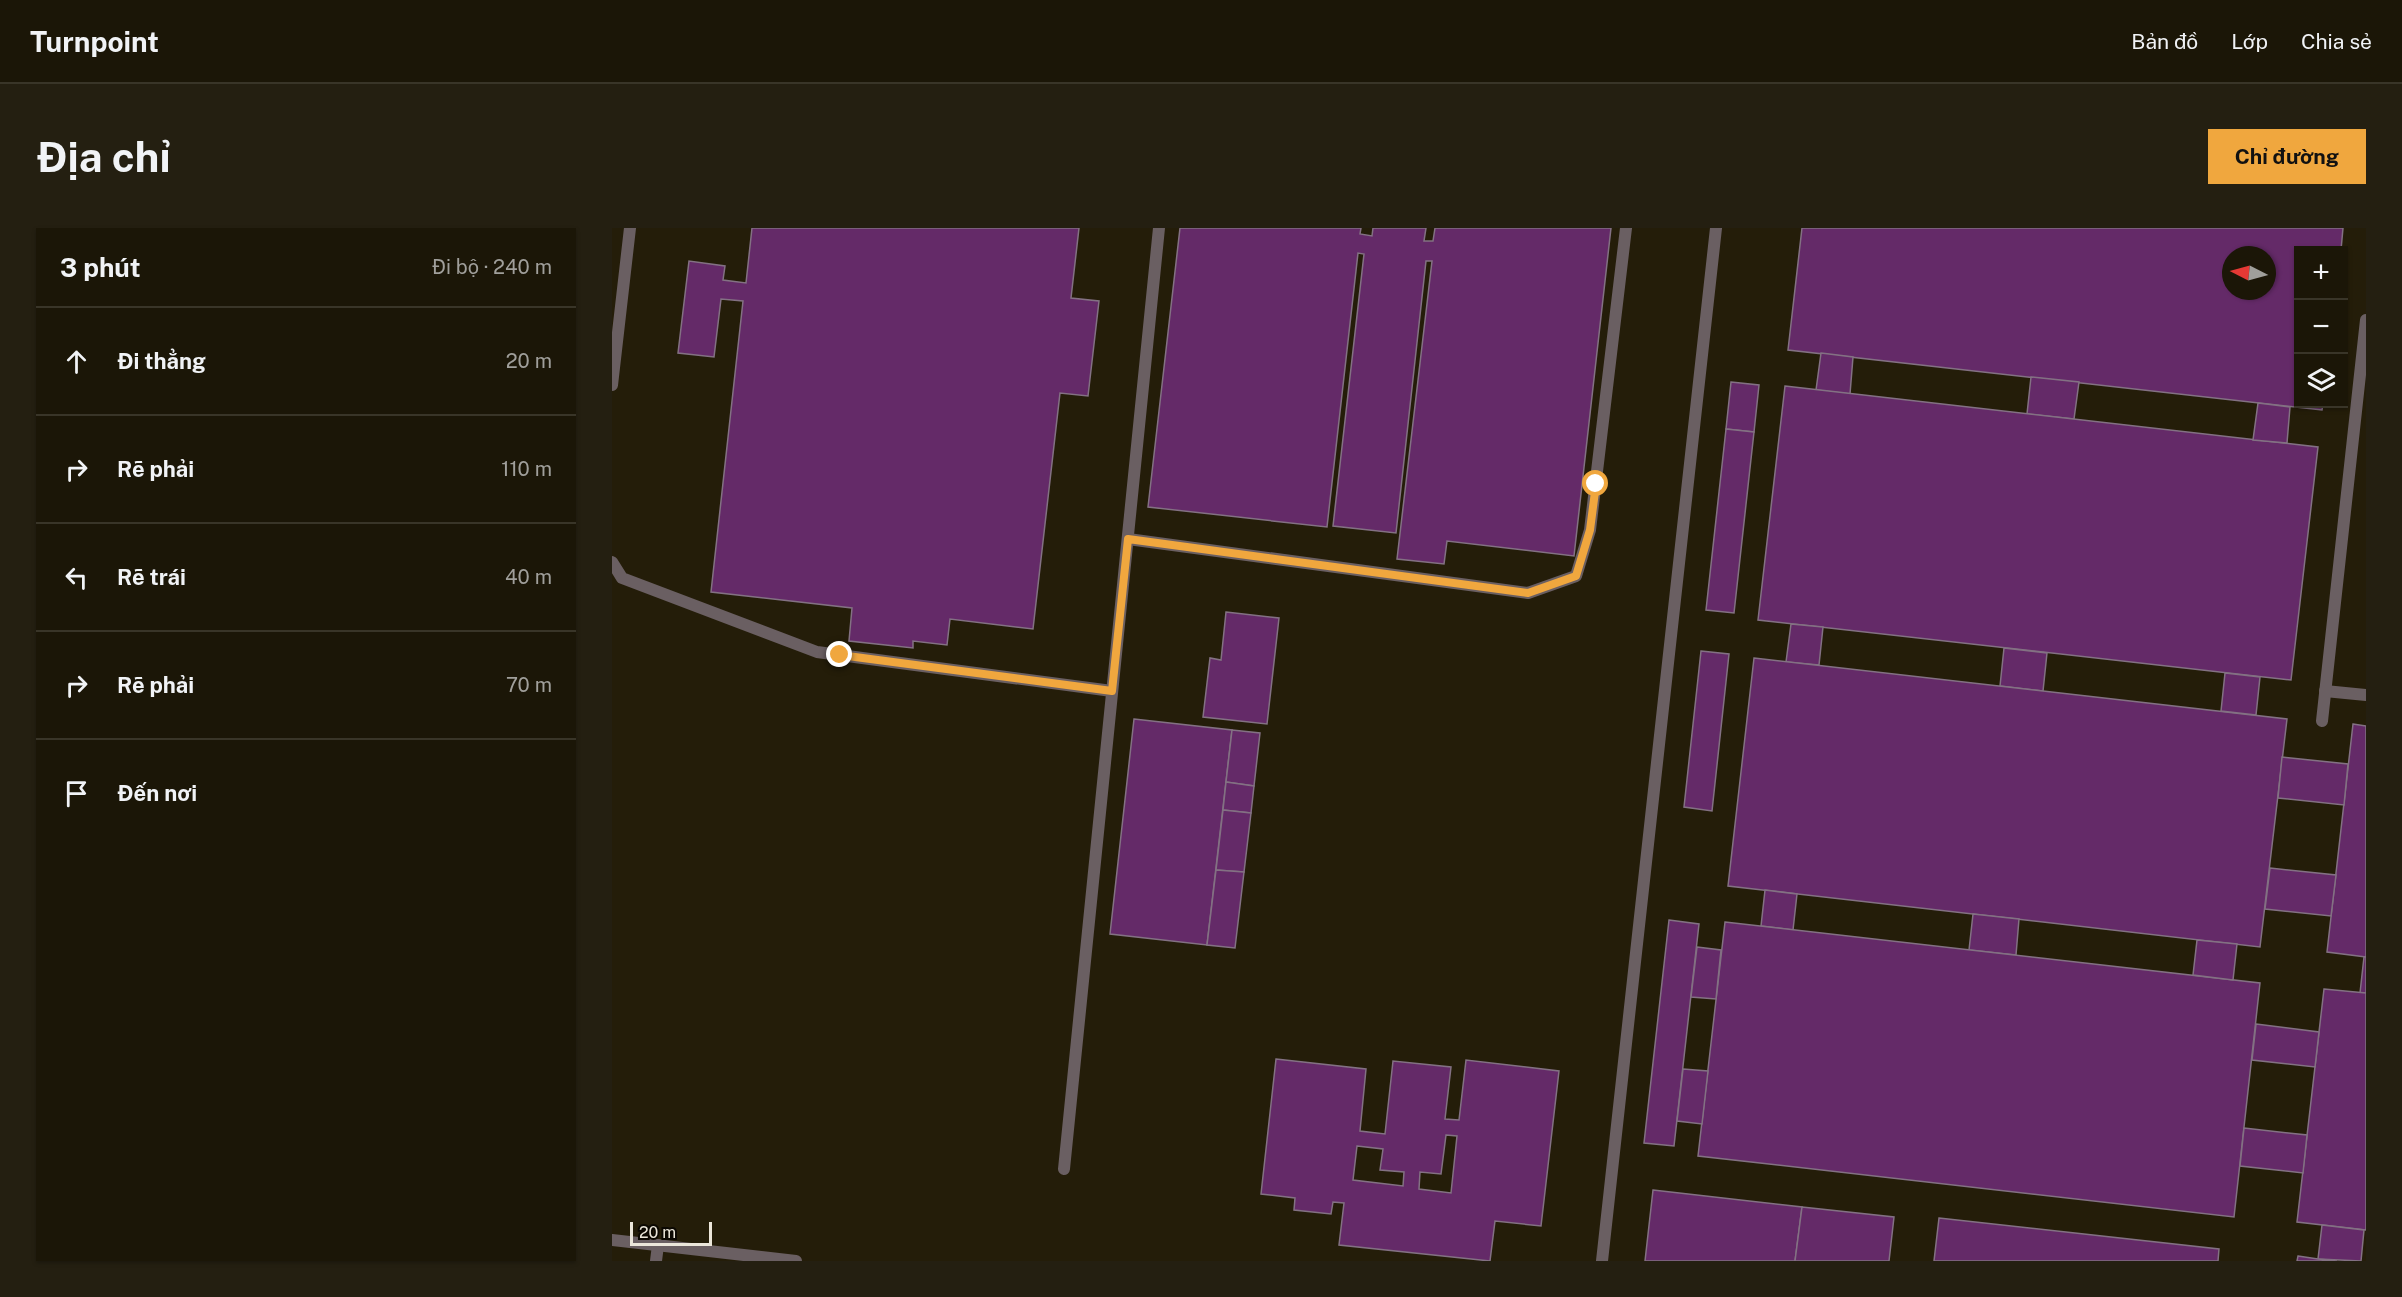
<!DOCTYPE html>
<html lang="vi">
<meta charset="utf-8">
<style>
:root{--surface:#1b1607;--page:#241f11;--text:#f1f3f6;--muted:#a09f9b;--line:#393528;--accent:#f0a73e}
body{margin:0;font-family:"Public Sans",sans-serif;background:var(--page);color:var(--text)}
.controls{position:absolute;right:18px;top:18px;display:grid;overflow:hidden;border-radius:0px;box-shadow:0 2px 4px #0004}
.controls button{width:54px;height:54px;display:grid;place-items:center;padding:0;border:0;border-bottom:2px solid var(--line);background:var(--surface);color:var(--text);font:30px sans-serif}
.compass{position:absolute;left:1610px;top:18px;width:54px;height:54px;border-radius:50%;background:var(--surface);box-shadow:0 2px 4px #0004;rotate:276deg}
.scale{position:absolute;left:18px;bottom:15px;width:82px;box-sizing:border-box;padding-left:6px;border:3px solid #ebe6da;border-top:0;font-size:16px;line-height:21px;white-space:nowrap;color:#ebe6da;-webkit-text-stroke:4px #0b0802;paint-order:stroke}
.stop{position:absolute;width:18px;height:18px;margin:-14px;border:4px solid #f0a73e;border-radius:50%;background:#fff}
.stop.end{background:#f0a73e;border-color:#fff;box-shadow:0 2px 6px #0008}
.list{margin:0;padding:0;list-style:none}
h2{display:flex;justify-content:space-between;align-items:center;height:78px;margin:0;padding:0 24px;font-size:26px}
h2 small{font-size:20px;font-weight:400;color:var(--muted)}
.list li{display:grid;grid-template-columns:39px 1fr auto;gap:18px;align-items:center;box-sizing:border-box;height:108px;padding:0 24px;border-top:2px solid var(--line)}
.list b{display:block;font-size:22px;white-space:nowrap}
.list em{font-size:20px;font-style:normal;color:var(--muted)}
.icon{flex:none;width:33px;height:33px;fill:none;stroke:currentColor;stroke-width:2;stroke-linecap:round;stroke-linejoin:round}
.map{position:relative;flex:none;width:1754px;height:1033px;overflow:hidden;border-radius:0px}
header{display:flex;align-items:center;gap:36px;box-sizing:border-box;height:84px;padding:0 30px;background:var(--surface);border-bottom:2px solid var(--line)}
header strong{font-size:28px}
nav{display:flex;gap:33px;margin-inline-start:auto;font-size:21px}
.intro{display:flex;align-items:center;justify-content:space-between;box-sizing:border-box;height:144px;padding:0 36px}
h1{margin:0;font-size:42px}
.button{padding:15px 27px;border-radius:0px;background:var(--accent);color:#111;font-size:21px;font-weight:700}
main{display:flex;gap:36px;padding:0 36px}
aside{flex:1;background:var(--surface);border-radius:0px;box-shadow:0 2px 4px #0004}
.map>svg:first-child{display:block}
.building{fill:#642a68;stroke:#837183;stroke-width:1.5;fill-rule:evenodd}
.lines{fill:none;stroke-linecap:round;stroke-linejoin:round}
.lane{stroke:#6a5f62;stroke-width:12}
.route{stroke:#f0a73e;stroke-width:8}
</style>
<header>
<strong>Turnpoint</strong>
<nav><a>Bản đồ</a><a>Lớp</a><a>Chia sẻ</a></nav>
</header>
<div class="intro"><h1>Địa chỉ</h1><a class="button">Chỉ đường</a></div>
<main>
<aside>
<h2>3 phút<small>Đi bộ · 240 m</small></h2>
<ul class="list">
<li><svg class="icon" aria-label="ahead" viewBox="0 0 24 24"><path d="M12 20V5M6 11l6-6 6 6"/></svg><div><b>Đi thẳng</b></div><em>20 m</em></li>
<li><svg class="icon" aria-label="right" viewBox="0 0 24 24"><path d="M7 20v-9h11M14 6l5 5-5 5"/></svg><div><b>Rẽ phải</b></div><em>110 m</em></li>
<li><svg class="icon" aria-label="left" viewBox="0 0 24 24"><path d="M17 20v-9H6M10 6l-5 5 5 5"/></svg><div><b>Rẽ trái</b></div><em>40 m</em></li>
<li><svg class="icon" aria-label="right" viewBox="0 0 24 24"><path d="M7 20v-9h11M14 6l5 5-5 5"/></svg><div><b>Rẽ phải</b></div><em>70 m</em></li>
<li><svg class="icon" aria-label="arrive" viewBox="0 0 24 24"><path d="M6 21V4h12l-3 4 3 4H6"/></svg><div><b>Đến nơi</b></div></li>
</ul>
</aside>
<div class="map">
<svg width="1754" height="1033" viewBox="0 0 1754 1033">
<rect width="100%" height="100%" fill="#241d09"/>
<!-- building -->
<g class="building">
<path d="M140 0H467L459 70 487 73 476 168 448 165 421 401 338 391 335 417 301 413V420L237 413 240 380 99 364 131 73 109 71 102 129 66 125 77 33 113 38 111 52 134 55Z"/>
<path d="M568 0H749L748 6 760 8 761 0H814L812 13H821L823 0H999L962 328 835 313 832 336 785 331 820 33H814L784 305 721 298 752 26 746 25 715 299 536 279Z"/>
<path d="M1190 0H1731L1729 22H1686V176H1711L1710 182 1176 122ZM1619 27H1655V63H1619Z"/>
<path d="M1209 125 1241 129 1238 166 1204 162Z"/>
<path d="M1419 149 1467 154 1462 191 1415 186Z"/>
<path d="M1119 154 1147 157 1142 204 1114 201Z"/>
<path d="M1173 158 1706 219 1679 452 1146 392Z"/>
<path d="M1646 175 1678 179 1675 215 1641 212Z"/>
<path d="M1114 201 1142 204 1122 385 1094 382Z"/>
<path d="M614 384 667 390 655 496 591 489 598 430 609 432Z"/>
<path d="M1179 396 1211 399 1207 437 1174 434Z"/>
<path d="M1392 420 1435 425 1431 463 1388 458Z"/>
<path d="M1089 423 1117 426 1100 583 1072 579Z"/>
<path d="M1142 430 1675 491 1648 719 1116 658Z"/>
<path d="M1613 445 1648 449 1644 487 1609 483Z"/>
<path d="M522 491 620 502 595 717 498 706Z"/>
<path d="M1741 496 1754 498V729L1715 724Z"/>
<path d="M620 502 648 505 642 558 614 554Z"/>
<path d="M1670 529 1736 536 1732 577 1666 570Z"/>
<path d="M614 554 642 558 639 585 611 582Z"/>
<path d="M611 582 639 585 632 644 604 642Z"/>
<path d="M1658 640 1724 647 1719 688 1653 681Z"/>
<path d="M604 642 632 644 623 720 595 717Z"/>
<path d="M1153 662 1185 666 1181 702 1149 698Z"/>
<path d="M1361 686 1407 691 1404 727 1357 722Z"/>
<path d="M1057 692 1087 696 1062 918 1032 915Z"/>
<path d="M1113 694 1648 755 1622 989 1086 928Z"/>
<path d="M1585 712 1625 716 1621 752 1581 747Z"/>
<path d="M1085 719 1109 722 1104 771 1079 769Z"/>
<path d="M1752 729H1754V765H1748Z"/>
<path d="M1712 761 1754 765V1002L1685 994Z"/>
<path d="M1644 796 1707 804 1703 839 1640 832Z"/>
<path d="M664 831 754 841 748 903 773 906 781 833 839 839 833 891 847 892 854 832 947 843 929 998 883 993 878 1033 727 1017 732 975 721 974 719 986 682 982 683 970 649 966ZM834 907 845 908 839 965 807 961 808 944 829 946ZM745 918 771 921 768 942 792 944 791 958 741 952Z"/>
<path d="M1071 841 1096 843 1090 896 1065 893Z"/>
<path d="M1632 900 1695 907 1691 945 1628 938Z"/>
<path d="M1041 962 1190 979 1183 1033H1033Z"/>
<path d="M1190 979 1282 989 1277 1033H1183Z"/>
<path d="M1327 990 1607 1021 1606 1033H1322Z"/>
<path d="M1710 997 1752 1002 1749 1033 1706 1031Z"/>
<path d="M1686 1028 1706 1031 1725 1033H1685Z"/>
</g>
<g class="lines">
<!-- lane -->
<g class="lane">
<path d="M0 157 18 0"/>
<path d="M516 311 916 365 964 348 978 302 1014 0"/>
<path d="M0 334 10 350 205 424 500 463"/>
<path d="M1713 463 1754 467"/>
<path d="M1710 493 1754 92"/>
<path d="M452 941 547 0"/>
<path d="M0 1012 184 1033"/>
<path d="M44 1033 46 1017"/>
<path d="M990 1033 1104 0"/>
</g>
</g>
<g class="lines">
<!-- route -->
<path class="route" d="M228 427 500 463 516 311 916 365 964 348 978 302 984 256"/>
</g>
</svg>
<div class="controls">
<button>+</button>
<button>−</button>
<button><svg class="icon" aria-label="layers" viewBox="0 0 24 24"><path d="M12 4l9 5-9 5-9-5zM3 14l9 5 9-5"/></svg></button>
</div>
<svg class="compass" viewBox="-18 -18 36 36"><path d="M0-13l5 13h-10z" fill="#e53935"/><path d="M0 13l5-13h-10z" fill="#a09f9b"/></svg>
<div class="scale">20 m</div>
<div class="stop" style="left:984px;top:256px"></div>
<div class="stop end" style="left:228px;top:427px"></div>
</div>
</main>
